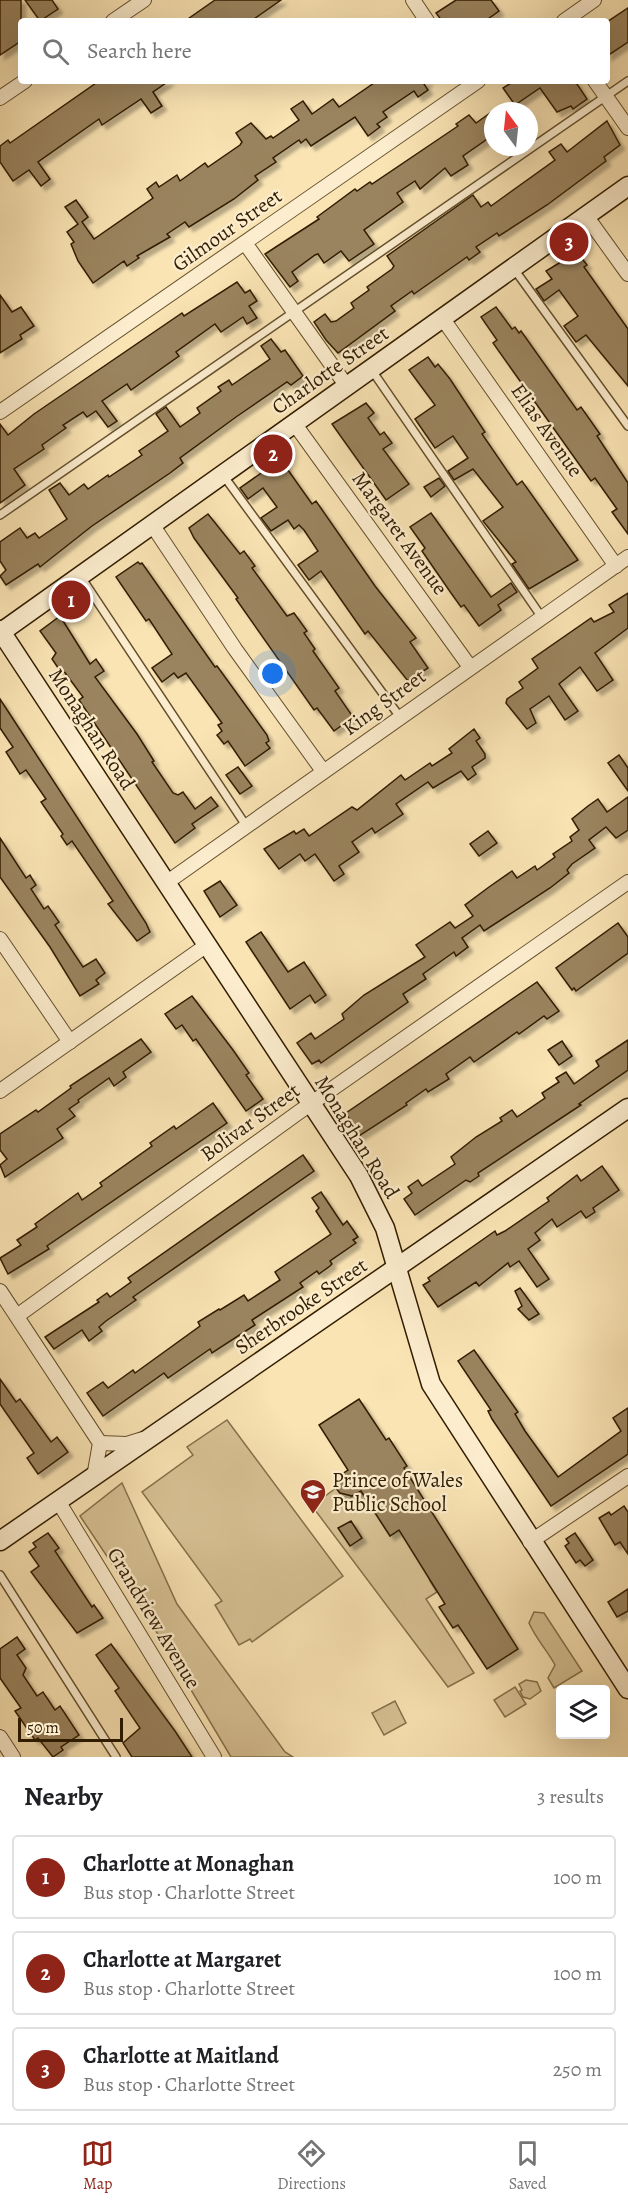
<!DOCTYPE html>
<meta charset="utf-8">
<style>
:root{--surface:#fff;--page:#f6f6f6;--text:#202124;--muted:#757577;--line:#e0e0e0;--accent:#8f2418}
body{margin:0;font-family:Alegreya,serif;background:var(--page);color:var(--text)}
.controls{position:absolute;right:18px;bottom:18px;display:grid;overflow:hidden;border-radius:6px;box-shadow:0 6px 24px #0002}
.controls button{width:54px;height:54px;display:grid;place-items:center;padding:0;border:0;border-bottom:2px solid var(--line);background:var(--surface);color:var(--text);font:30px sans-serif}
.compass{position:absolute;left:484px;top:102px;width:54px;height:54px;border-radius:50%;background:var(--surface);box-shadow:0 6px 24px #0002;rotate:345deg}
.scale{position:absolute;left:18px;bottom:15px;width:105px;box-sizing:border-box;padding-left:6px;border:3px solid #321d00;border-top:0;font-size:16px;line-height:21px;white-space:nowrap;color:#321d00;-webkit-text-stroke:4px #fcedce;paint-order:stroke}
.you{position:absolute;left:273px;top:674px;width:21px;height:21px;margin:-15px;border:4px solid #fff;border-radius:50%;background:#1a73e8;box-shadow:0 0 0 9px #1a73e833}
.badge{display:grid;place-items:center;width:39px;height:39px;border-radius:50%;background:var(--accent);color:#fff;font-size:20px;font-weight:700}
.pin{position:absolute;translate:-50% -50%;border:3px solid #fff;box-shadow:0 2px 6px #0006}
.list{margin:0;padding:0;list-style:none}
h2{display:flex;justify-content:space-between;align-items:center;height:78px;margin:0;padding:0 24px;font-size:26px}
h2 small{font-size:20px;font-weight:400;color:var(--muted)}
.list li{display:grid;grid-template-columns:39px 1fr auto;gap:18px;align-items:center;box-sizing:border-box;height:84px;margin:0 12px 12px;padding:0 12px;border:2px solid var(--line);border-radius:6px}
.list b{display:block;font-size:22px;white-space:nowrap}
.list p{margin:0;font-size:20px;white-space:nowrap;color:var(--muted)}
.list em{font-size:20px;font-style:normal;color:var(--muted)}
.icon{flex:none;width:33px;height:33px;fill:none;stroke:currentColor;stroke-width:2;stroke-linecap:round;stroke-linejoin:round}
.map{position:relative;flex:none;width:628px;height:1757px;overflow:hidden}
.search{position:absolute;background:var(--surface);box-shadow:0 6px 24px #0002;left:18px;right:18px;top:18px;height:66px;display:flex;align-items:center;gap:15px;box-sizing:border-box;padding:0 21px;border-radius:6px;color:var(--muted);font-size:22px}
.sheet{height:366px;background:var(--surface)}
nav{display:flex;justify-content:space-around;align-items:center;box-sizing:border-box;height:84px;border-top:2px solid var(--line);background:var(--surface);font-size:16px;color:var(--muted)}
nav a{display:grid;justify-items:center;gap:3px}
nav .on{color:var(--accent)}
.map>svg:first-child{display:block}
.green{fill:#d8c295;stroke:#85704a;stroke-width:1.5}
.building{fill:#9a845e;stroke:#321d00;stroke-width:1.5;filter:url(#shadow)}
.lines{fill:none;stroke-linecap:round;stroke-linejoin:round}
.lane-casing{stroke:#644f2d;stroke-width:10}
.street-casing{stroke:#644f2d;stroke-width:16}
.secondary-casing{stroke:#321d00;stroke-width:21}
.lane{stroke:#fcedce;stroke-width:7}
.street{stroke:#fcedce;stroke-width:14}
.secondary{stroke:#fcedce;stroke-width:18}
.labels{text-anchor:middle;stroke-width:4.5;stroke-linejoin:round;paint-order:stroke}
.street-label{font-size:21px;fill:#321d00;stroke:#fcedce}
.poi-label{font-size:21px;fill:#321d00;stroke:#fcedce;text-anchor:start}
</style>
<div class="map">
<svg width="628" height="1757" viewBox="0 0 628 1757">
<defs>
<filter id="shadow"><feDropShadow dx="4.5" dy="4.5" stdDeviation="1.5" flood-color="#0004"/></filter>
</defs>
<rect width="100%" height="100%" fill="#fae4b4"/>
<filter id="stains"><feTurbulence type="fractalNoise" baseFrequency=".00333" numOctaves="4"/><feColorMatrix values="0 0 0 0 .2 0 0 0 0 .09 0 0 0 0 .02 0 0 0 .5 -.17"/></filter>
<radialGradient id="worn" r=".72"><stop offset=".6" stop-color="#630" stop-opacity="0"/><stop offset="1" stop-color="#630" stop-opacity=".3"/></radialGradient>
<!-- green -->
<g class="green">
<path d="M227 1420 343 1576 252 1642 250 1639 239 1645 215 1605 222 1601 142 1492 193 1455 187 1447Z"/>
<path d="M122 1483 177 1604 285 1752 293 1757H231L147 1616 80 1516Z"/>
<path d="M336 1488 340 1493H349L351 1497 361 1491 390 1536 410 1523 430 1581 437 1592 426 1599 474 1673 448 1687 312 1506Z"/>
<path d="M534 1612 544 1613 582 1671 554 1688 548 1678 555 1665C547 1650 536 1639 529 1623Z"/>
<path d="M526 1680 537 1682 541 1691 530 1699 523 1697 520 1691 522 1690 519 1684Z"/>
<path d="M515 1687 526 1704 505 1717 494 1700Z"/>
<path d="M395 1701 406 1723 384 1735 372 1713Z"/>
</g>
<!-- building -->
<g class="building">
<path d="M0 0H21V41L0 55Z"/>
<path d="M25 0H52L58 9 40 21Z"/>
<path d="M215 0H281L251 21H185Z"/>
<path d="M456 0H491L499 11 485 21H442L436 13Z"/>
<path d="M628 8V42L607 56V22Z"/>
<path d="M99 81H169L153 92 162 106 151 113 141 99 102 125 99 119 38 162 50 179 41 186 29 170 13 181 0 162V146L8 140 10 143Z"/>
<path d="M377 81H428L424 84 428 90 418 97 414 91 383 112 387 117 377 124 380 127 368 136 355 117 311 146 306 139 301 143 299 140 273 158 276 162 255 176 258 180 234 199 189 227 185 222 167 234 170 237 137 256 139 258 127 266 124 261 93 283 78 261 71 244 74 242 67 232 78 224 65 207 76 200 88 217 82 222 94 239 153 198 147 189 156 182 159 187 177 175 180 181 205 163 208 167 240 145 242 142 236 133 251 123 266 139 271 136 273 138 299 120 291 109 303 101 312 114 333 99 339 107Z"/>
<path d="M514 81H575L587 99 573 109 571 106 557 112 540 88 515 105 503 88Z"/>
<path d="M493 111V135L463 156 468 165 451 176 445 168 420 189 415 181 397 193 403 202 364 230 374 244 349 261 341 251 324 263 318 254 315 255 292 272 298 281 290 287 265 254 319 219 317 217 355 189 357 191 370 182 372 184 458 126 456 124 469 115 476 123Z"/>
<path d="M607 121 620 145 604 157 606 161 547 205 499 236 497 233 476 247 480 252 469 260 467 257 414 294 412 291 391 306 395 311 338 353 326 340 314 322 325 314 331 322 336 321 354 308 351 303 369 290 367 287 392 269 394 266 387 256 473 195 481 207 488 202 491 206 555 160 549 152 561 144 567 152Z"/>
<path d="M577 252 587 265 584 267 628 329V386L586 335 576 342 564 326 578 316 559 290 544 301 536 289 552 279 546 271Z"/>
<path d="M237 282 245 293 250 290 257 301 249 306 257 318 247 324 243 317 221 332 215 324 176 352 179 356 131 390 127 384 102 401 117 421 108 427 96 411 87 417 83 412 63 425 66 428 42 445 44 449 14 469 25 485 0 503V424L8 435 34 414 182 313 184 316Z"/>
<path d="M0 295 12 312 21 307 34 326 20 335 22 339 0 353Z"/>
<path d="M496 307 512 329 515 327 519 333 521 331 577 410 581 407 600 434 597 436 628 483V534L612 512 617 509 595 478 591 481 493 343 497 340 481 317Z"/>
<path d="M271 339 281 352 285 350 303 376 291 385 287 382 236 417 180 458 183 463 170 473 92 526 40 567 38 564 6 585 0 576 6 570 0 561V542L20 528 27 538 35 533 39 538 67 519 49 490 60 483 69 495 84 484 88 489 108 475 109 477 142 455 139 451 168 431 156 414 166 407 180 427 200 413 197 408 221 391 218 387 229 380 232 385 270 359 261 346Z"/>
<path d="M428 357 435 367 438 364 450 379 485 432 482 434 517 485 522 481 578 560 529 589 512 564 516 562 483 521 503 507 473 469 454 480 448 471 468 458 453 436 435 448 415 419 435 405 409 370Z"/>
<path d="M366 403 374 413 368 418 380 435 384 432 392 443 383 449 409 484 386 500 332 424Z"/>
<path d="M283 463 312 504 316 501 375 586 416 638 410 642 428 668 408 681 368 631 365 634 321 571 309 580 298 565 318 551 304 530 299 525 294 529 288 520 271 531 261 518 277 507 263 488 248 499 240 488 271 466 273 470Z"/>
<path d="M439 478 445 486 431 497 424 487Z"/>
<path d="M431 513 491 597 511 583 517 592 498 605 501 610 479 626 464 605 461 607 451 593 422 551 425 548 410 527Z"/>
<path d="M208 514 240 554 244 551 255 566 252 568 287 616 294 613 307 631 304 633 315 649 313 651 339 688 335 691 353 717 334 731 317 708 314 710 236 599 238 598 194 538 189 528Z"/>
<path d="M138 562 140 564 142 563 215 667 217 666 267 735 269 741 266 743 270 748 245 766 228 741 224 744 217 735 222 731 218 725 222 723 186 673 178 678 174 673 162 682 152 668 172 654 149 619 146 621 116 577Z"/>
<path d="M628 593V628L595 653 613 680 597 691 580 667 559 684 578 711 565 720 549 696 530 709 536 723 527 729 506 703 507 699 523 688 519 682 538 668 532 659 591 618 594 622 614 612 609 605Z"/>
<path d="M60 616 90 664 96 659 104 671 95 677 137 734 154 761 152 762 173 793 178 795 183 792 195 809 211 797 218 806 192 824 195 828 175 843 79 700 83 697 63 670 61 672 52 659 56 653 40 631Z"/>
<path d="M0 699 146 923 150 932 137 941 108 904 113 901 72 841 67 845 61 836 63 834 41 802 46 799 26 770 20 774 6 752 13 747 0 728Z"/>
<path d="M474 729 480 738 476 741 485 754V758L472 767 476 774 468 780 461 771 433 788 428 782 396 804 403 814 375 833 372 828 352 842 359 852 339 866 344 874 334 881 315 854 305 861 300 854 279 869 264 849 294 831 296 834 304 829 309 836 352 807 357 810 401 775 405 780 430 763 432 766 452 753 449 749Z"/>
<path d="M619 755 628 768V791L608 763Z"/>
<path d="M238 767 252 786 240 794 226 775Z"/>
<path d="M628 797V830L616 838 606 827 589 840 595 848 572 864 567 870 569 873 550 888 484 931 480 925 462 938 468 947 456 956 454 952 423 974 426 979 403 994 408 1002 321 1063 319 1060 312 1064 297 1043 311 1033 315 1039 344 1019 342 1014 364 995 425 957 416 945 450 922 455 928 473 916 465 905 489 887 512 871 517 878 535 866 537 870 555 857 553 854 572 841 570 837 579 830 572 819 588 806 598 799 607 812Z"/>
<path d="M488 831 497 843 479 856 470 844Z"/>
<path d="M0 838 26 878 30 875 36 885 31 889 44 909 48 906 59 922 55 925 83 967 96 959 105 973 96 980 99 984 80 996 50 947 0 877Z"/>
<path d="M220 881 237 905 220 917 204 891Z"/>
<path d="M618 923 628 937V953L576 991 574 988 572 990 556 968Z"/>
<path d="M261 932 288 972 304 962 326 995 315 1003 310 995 290 1009 246 942Z"/>
<path d="M537 982 559 1011 547 1019 544 1016 519 1034 517 1032 474 1062 470 1057 446 1074 449 1079 428 1092 426 1089 406 1103 407 1105 359 1136 346 1113Z"/>
<path d="M192 996 233 1050 249 1073 246 1075 263 1099 246 1111 196 1039 193 1041 182 1025 176 1029 165 1014Z"/>
<path d="M141 1039 151 1052 123 1072 126 1077 114 1086 109 1078 78 1100 79 1102 69 1109 75 1116 57 1129 63 1138 5 1177 0 1165 7 1159 0 1150V1134L36 1110 38 1112 71 1088 70 1086Z"/>
<path d="M628 1040V1070L579 1104 581 1105 478 1173 479 1176 470 1182 466 1180 415 1215 404 1199 412 1193 408 1187 418 1180 422 1186 455 1164 451 1157 476 1137 502 1121 500 1118 512 1110 517 1117 545 1098 542 1093 559 1082 556 1078 566 1072 574 1084 599 1066 596 1061Z"/>
<path d="M562 1041 572 1056 559 1065 548 1050Z"/>
<path d="M213 1103 227 1123 47 1246 49 1249 8 1274 0 1258 21 1245 17 1240 37 1227 35 1224 78 1193 82 1200 102 1186 100 1183 152 1146 150 1143 174 1126 176 1129Z"/>
<path d="M303 1155 314 1171 133 1297 136 1300 106 1321 99 1327 102 1331 89 1341 82 1330 54 1349 45 1337 99 1302 97 1300 107 1293 110 1297 131 1282 128 1278Z"/>
<path d="M602 1166 619 1190 593 1208 595 1212 586 1218 581 1211 557 1227 552 1219 535 1233 540 1240 528 1249 549 1279 537 1287 519 1261 510 1267 508 1263 479 1286 476 1282 438 1307 423 1285 430 1281 428 1278 495 1231 497 1235 505 1231 543 1205 549 1201 547 1198 577 1175 581 1181Z"/>
<path d="M321 1192 343 1225 347 1221 358 1237 353 1240 356 1243 330 1261 332 1264 330 1266 319 1274 317 1271 300 1283 303 1287 252 1320 255 1325 212 1353 210 1349 168 1378 164 1373 103 1416 87 1393 103 1382 108 1388 133 1370 135 1373 200 1326 198 1322 219 1309 220 1310 244 1295 248 1301 280 1280 275 1272 331 1234 316 1211 319 1208 312 1198Z"/>
<path d="M520 1288 539 1314 529 1320 518 1309 522 1306 515 1291Z"/>
<path d="M474 1350 518 1412 515 1414 525 1431 558 1477 621 1431 613 1418 628 1408V1454L551 1506 492 1419 488 1411 491 1410 458 1361Z"/>
<path d="M0 1379 16 1402 20 1399 51 1442 57 1437 68 1452 38 1474 27 1458 34 1453 0 1404Z"/>
<path d="M359 1399 386 1440 389 1438 407 1466 404 1468 518 1649 487 1669 458 1625 453 1628 439 1607 445 1604 399 1530 390 1536 361 1491 352 1496 340 1493 336 1488 339 1476 348 1470 319 1425Z"/>
<path d="M624 1506 628 1512V1554L620 1542 615 1545 599 1518 609 1512 611 1515Z"/>
<path d="M351 1521 362 1538 350 1546 338 1528Z"/>
<path d="M48 1533 59 1548 55 1551 92 1607 94 1605 103 1618 77 1633 31 1572 39 1566 29 1552 36 1547 33 1543Z"/>
<path d="M575 1533 593 1560 585 1566 580 1560 576 1563 565 1546 569 1543 566 1539Z"/>
<path d="M628 1589V1611L617 1617 608 1602Z"/>
<path d="M17 1637 25 1649 17 1655 26 1668 23 1675 37 1696 43 1692 55 1710 60 1706 79 1735 61 1747 63 1750 53 1757 38 1738 35 1740 15 1711 21 1708 0 1678V1649Z"/>
<path d="M111 1644 175 1731 192 1757H132L123 1743 140 1728 115 1691 119 1688 96 1655Z"/>
</g>
<g class="lines">
<!-- lane casing -->
<g class="lane-casing">
<g id="lane">
<path d="M514 269 628 426"/>
<path d="M371 369 543 619"/>
<path d="M223 475 400 717"/>
<path d="M0 515 628 81"/>
<path d="M81 577 247 827"/>
<path d="M0 1575 116 1757"/>
</g>
</g>
<!-- street casing -->
<g class="street-casing">
<g id="street">
<path d="M413 0 427 21"/>
<path d="M113 21 144 0"/>
<path d="M564 21 594 0"/>
<path d="M595 81 628 128"/>
<path d="M0 98 25 81"/>
<path d="M587 217 628 274"/>
<path d="M245 243 346 385"/>
<path d="M443 319 616 566"/>
<path d="M0 412 478 81"/>
<path d="M294 423 470 667"/>
<path d="M153 526 235 649 323 771"/>
<path d="M166 883 628 557"/>
<path d="M0 939 70 1042"/>
<path d="M0 1091 207 945"/>
<path d="M0 1291 100 1443 94 1477"/>
<path d="M17 1316 299 1112 628 882"/>
<path d="M100 1443 127 1444 143 1439"/>
<path d="M58 1501 214 1757"/>
<path d="M530 1542 628 1476"/>
<path d="M0 1737 13 1757"/>
</g>
</g>
<!-- secondary casing -->
<g class="secondary-casing">
<g id="secondary">
<path d="M0 630 359 1176 385 1228 431 1384 628 1689"/>
<path d="M0 633 628 186"/>
<path d="M0 1541 628 1108"/>
</g>
</g>
<!-- lane -->
<use href="#lane" class="lane"/>
<!-- street -->
<use href="#street" class="street"/>
<!-- secondary -->
<use href="#secondary" class="secondary"/>
</g>
<!-- icons -->
<defs>
<g id="school-pin" transform="scale(1.35)"><path d="M0 17L-7.5 6A9.5 9.5 0 1 1 7.5 6Z" fill="#8f2418" stroke="#fcedce"/><path d="M0-5L7-2L0 1L-7-2ZM-4 1L0 2.5L4 1V4Q0 6-4 4Z" fill="#fff"/></g>
</defs>
<g fill-rule="evenodd">
<use href="#school-pin" x="313" y="1492"/>
</g>
<g class="labels">
<!-- street labels -->
<g class="street-label">
<text transform="translate(227 230) rotate(-35)" y="7">Gilmour Street</text>
<text transform="translate(330 370) rotate(-35)" y="7">Charlotte Street</text>
<text transform="translate(547 430) rotate(55)" y="7">Elias Avenue</text>
<text transform="translate(400 533) rotate(54)" y="7">Margaret Avenue</text>
<text transform="translate(384 702) rotate(-36)" y="7">King Street</text>
<text transform="translate(92 729) rotate(57)" y="7">Monaghan Road</text>
<text transform="translate(250 1122) rotate(-36)" y="7">Bolivar Street</text>
<text transform="translate(357 1137) rotate(58)" y="7">Monaghan Road</text>
<text transform="translate(301 1306) rotate(-34)" y="7">Sherbrooke Street</text>
<text transform="translate(154 1618) rotate(59)" y="7">Grandview Avenue</text>
</g>
<!-- poi labels -->
<g class="poi-label">
<text x="332" y="1487">Prince of Wales<tspan x="332" dy="24">Public School</tspan></text>
</g>
</g>
<rect width="100%" height="100%" filter="url(#stains)"/>
<rect width="100%" height="100%" fill="url(#worn)"/>
</svg>
<div class="controls">
<button><svg class="icon" aria-label="layers" viewBox="0 0 24 24"><path d="M12 4l9 5-9 5-9-5zM3 14l9 5 9-5"/></svg></button>
</div>
<svg class="compass" viewBox="-18 -18 36 36"><path d="M0-13l5 13h-10z" fill="#e53935"/><path d="M0 13l5-13h-10z" fill="#757577"/></svg>
<div class="scale">50 m</div>
<div class="you"></div>
<div class="pin badge" style="left:71px;top:600px">1</div>
<div class="pin badge" style="left:273px;top:454px">2</div>
<div class="pin badge" style="left:569px;top:242px">3</div>
<div class="search"><svg class="icon" aria-label="search" viewBox="0 0 24 24"><circle cx="10" cy="10" r="6"/><path d="M15 15l6 6"/></svg>Search here</div>
</div>
<section class="sheet">
<h2>Nearby<small>3 results</small></h2>
<ul class="list">
<li><span class="badge">1</span><div><b>Charlotte at Monaghan</b><p>Bus stop · Charlotte Street</p></div><em>100 m</em></li>
<li><span class="badge">2</span><div><b>Charlotte at Margaret</b><p>Bus stop · Charlotte Street</p></div><em>100 m</em></li>
<li><span class="badge">3</span><div><b>Charlotte at Maitland</b><p>Bus stop · Charlotte Street</p></div><em>250 m</em></li>
</ul>
</section>
<nav>
<a class="on"><svg class="icon" aria-label="map" viewBox="0 0 24 24"><path d="M3 6l6-2 6 2 6-2v14l-6 2-6-2-6 2zM9 4v14M15 6v14"/></svg>Map</a>
<a><svg class="icon" aria-label="directions" viewBox="0 0 24 24"><path d="M12 3l9 9-9 9-9-9zM9 14v-3h6M13 9l2 2-2 2"/></svg>Directions</a>
<a><svg class="icon" aria-label="saved" viewBox="0 0 24 24"><path d="M7 4h10v16l-5-4-5 4z"/></svg>Saved</a>
</nav>
